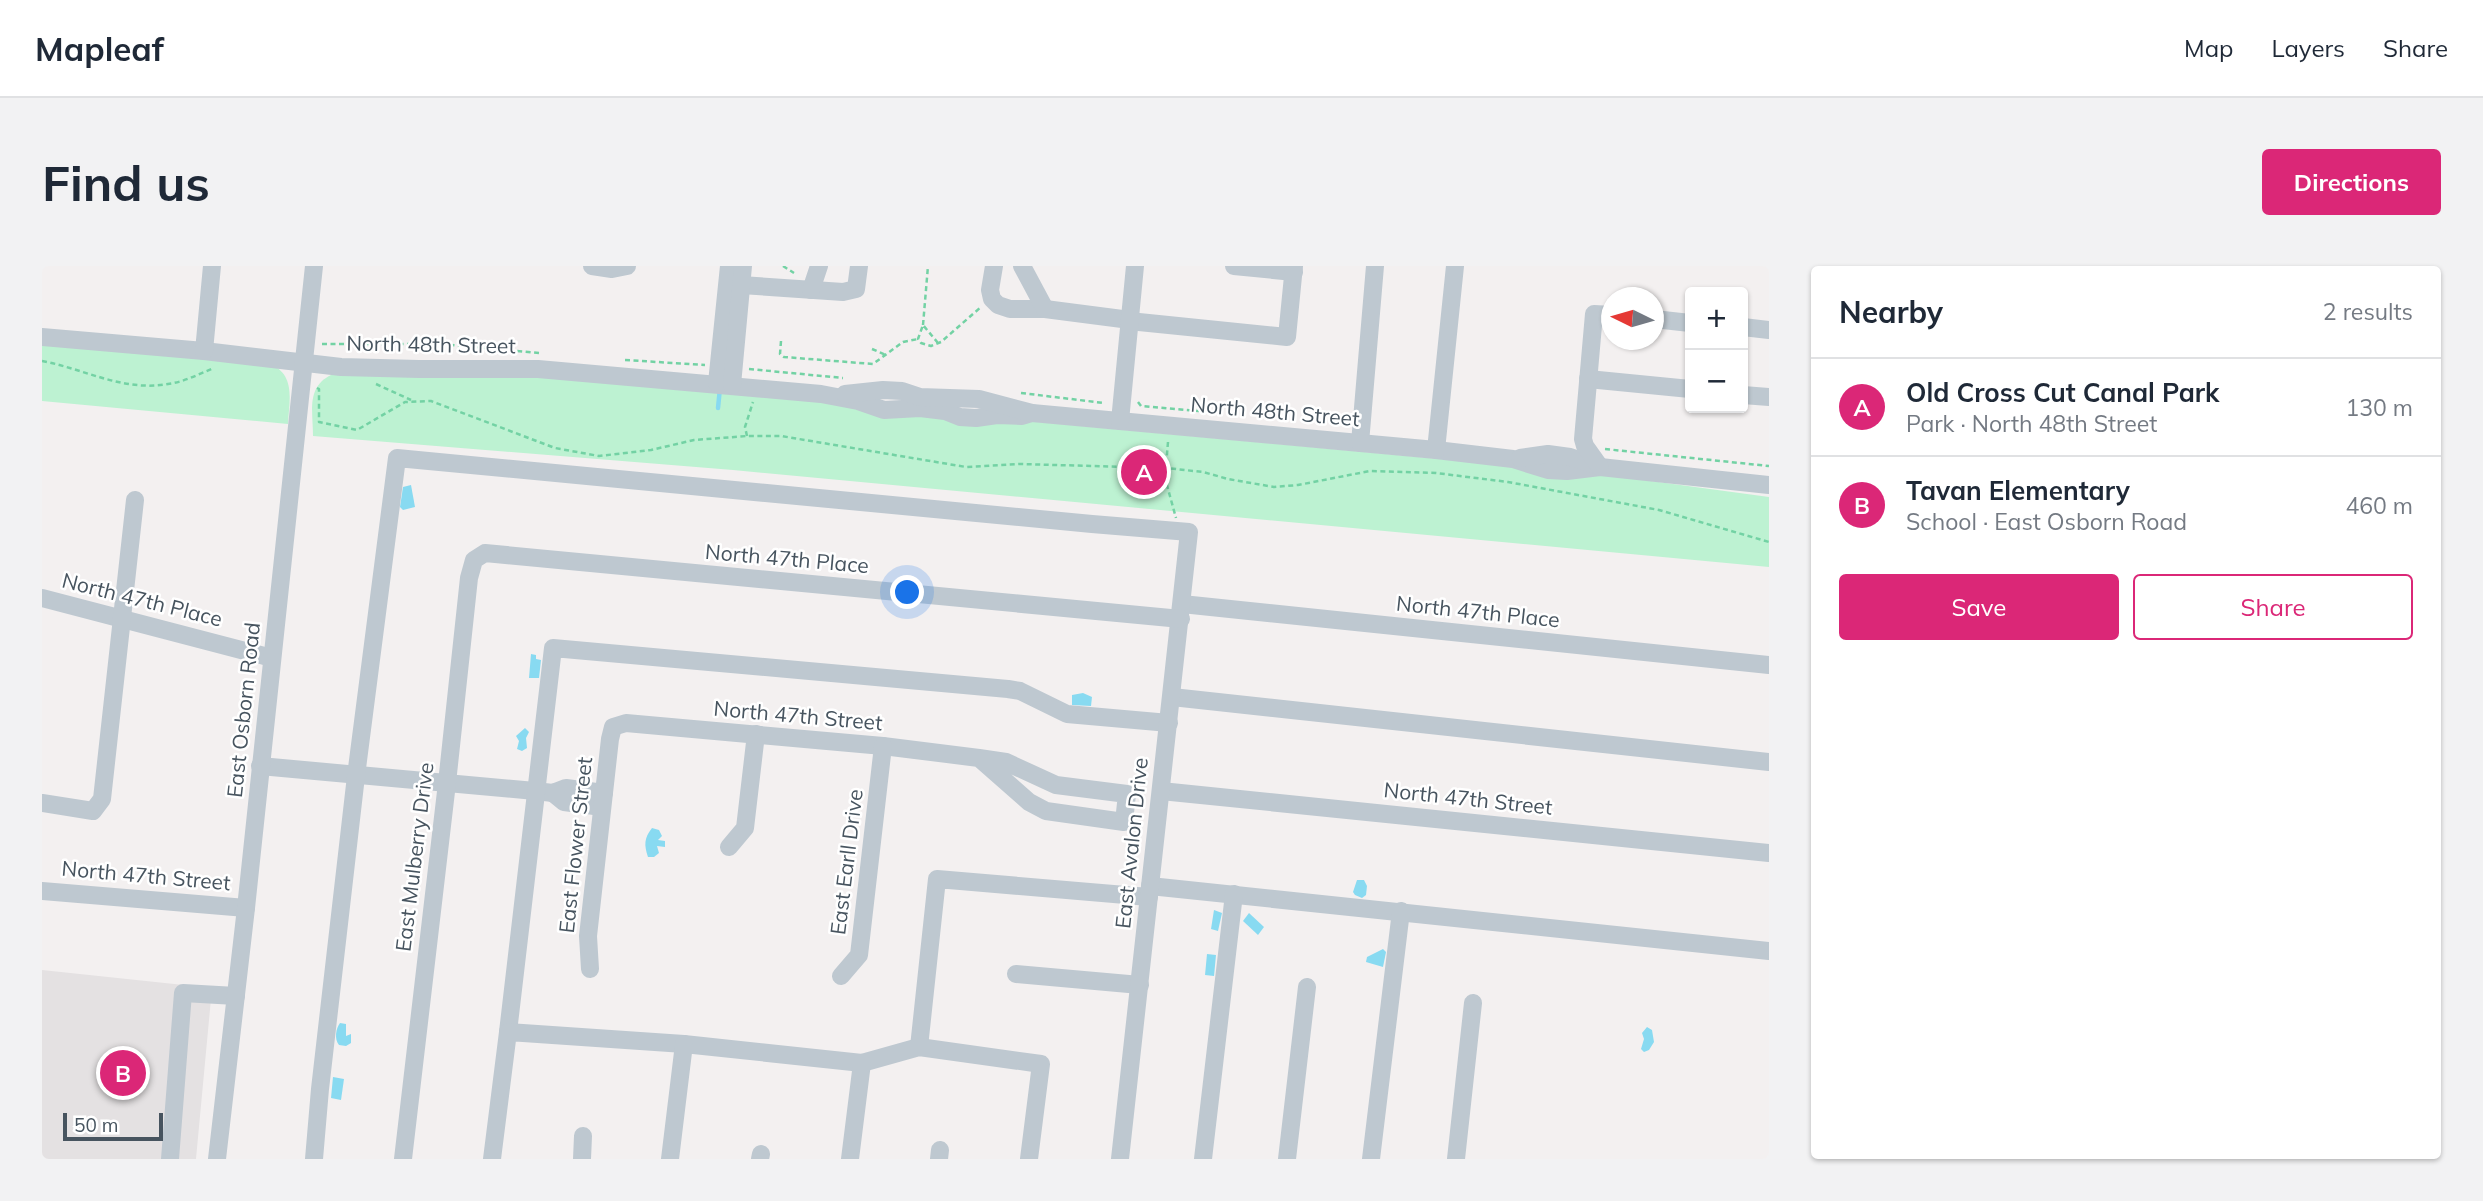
<!DOCTYPE html>
<meta charset="utf-8">
<style>
:root{--surface:#fff;--page:#f2f2f3;--text:#1f2937;--muted:#747a83;--line:#e0e1e3;--accent:#db2777}
body{margin:0;font-family:Mulish,sans-serif;background:var(--page);color:var(--text)}
.controls{position:absolute;right:21px;top:21px;display:grid;overflow:hidden;border-radius:7px;box-shadow:0 2px 5px #0004}
.controls button{width:63px;height:63px;display:grid;place-items:center;padding:0;border:0;border-bottom:2px solid var(--line);background:var(--surface);color:var(--text);font:35px sans-serif}
.compass{position:absolute;left:1559px;top:21px;width:63px;height:63px;border-radius:50%;background:var(--surface);box-shadow:0 2px 5px #0004;rotate:275deg}
.scale{position:absolute;left:21px;bottom:18px;width:100px;box-sizing:border-box;padding-left:7px;border:4px solid #47545f;border-top:0;font-size:19px;line-height:24px;white-space:nowrap;color:#47545f;-webkit-text-stroke:5px #fff;paint-order:stroke}
.you{position:absolute;left:866px;top:327px;width:24px;height:24px;margin:-18px;border:5px solid #fff;border-radius:50%;background:#1a73e8;box-shadow:0 0 0 10px #1a73e833}
.badge{display:grid;place-items:center;width:46px;height:46px;border-radius:50%;background:var(--accent);color:#fff;font-size:23px;font-weight:700}
.pin{position:absolute;translate:-50% -50%;border:4px solid #fff;box-shadow:0 2px 7px #0006}
.list{margin:0;padding:0;list-style:none}
h2{display:flex;justify-content:space-between;align-items:center;height:91px;margin:0;padding:0 28px;font-size:30px}
h2 small{font-size:23px;font-weight:400;color:var(--muted)}
.list li{display:grid;grid-template-columns:46px 1fr auto;gap:21px;align-items:center;box-sizing:border-box;height:98px;padding:0 28px;border-top:2px solid var(--line)}
.list b{display:block;font-size:26px;white-space:nowrap}
.list p{margin:0;font-size:23px;white-space:nowrap;color:var(--muted)}
.list em{font-size:23px;font-style:normal;color:var(--muted)}
.actions{display:flex;gap:14px;padding:21px 28px}
.actions a{flex:1;padding:16px 0;border:2px solid var(--accent);border-radius:7px;text-align:center;font-size:24px;color:var(--accent)}
.actions .main{background:var(--accent);color:#fff}
.map{position:relative;flex:none;width:1727px;height:893px;overflow:hidden;border-radius:7px}
header{display:flex;align-items:center;gap:42px;box-sizing:border-box;height:98px;padding:0 35px;background:var(--surface);border-bottom:2px solid var(--line)}
header strong{font-size:33px}
nav{display:flex;gap:38px;margin-inline-start:auto;font-size:24px}
.intro{display:flex;align-items:center;justify-content:space-between;box-sizing:border-box;height:168px;padding:0 42px}
h1{margin:0;font-size:49px}
.button{padding:18px 32px;border-radius:7px;background:var(--accent);color:#fff;font-size:24px;font-weight:700}
main{display:flex;gap:42px;padding:0 42px}
aside{flex:1;background:var(--surface);border-radius:7px;box-shadow:0 2px 5px #0004}
.map>svg:first-child{display:block}
.education{fill:#e4e1e2}
.green{fill:#bdf2d2}
.water{fill:#88daf1}
.lines{fill:none;stroke-linecap:round;stroke-linejoin:round}
.stream{stroke:#88daf1;stroke-width:4.5}
.path{stroke:#73d2a4;stroke-width:2.5;stroke-dasharray:5 3.5;stroke-linecap:butt}
.minor{stroke:#bec8d0;stroke-width:18}
.labels{text-anchor:middle;stroke-width:5;stroke-linejoin:round;paint-order:stroke}
.street-label{font-size:21px;fill:#47545f;stroke:#fff}
</style>
<header>
<strong>Mapleaf</strong>
<nav><a>Map</a><a>Layers</a><a>Share</a></nav>
</header>
<div class="intro"><h1>Find us</h1><a class="button">Directions</a></div>
<main>
<div class="map">
<svg width="1727" height="893" viewBox="0 0 1727 893">
<rect width="100%" height="100%" fill="#f3f0f0"/>
<!-- education -->
<path class="education" d="M0 704 170 722 154 893H0Z"/>
<!-- green -->
<g class="green">
<path d="M0 79 230 99C254 110 247 136 246 158L0 135Z"/>
<path d="M289 109 497 110 1550 207 1727 231V301L691 204 271 170C271 146 264 121 289 109Z"/>
</g>
<!-- water -->
<g class="water">
<path d="M369 219 373 241 361 244 358 241 361 221Z"/>
<path d="M489 388 494 389V393L499 394 497 412H487Z"/>
<path d="M1041 427 1050 431 1049 440 1030 439V429Z"/>
<path d="M483 462 487 466 484 472 485 482 480 485 475 483 477 475 474 470Z"/>
<path d="M610 562 617 564 620 570 616 574 623 575V581L615 580 617 587 612 591H606C602 579 602 572 610 562Z"/>
<path d="M1315 614H1322L1325 620 1324 629 1320 632 1313 629 1311 626Z"/>
<path d="M1172 644 1180 647 1176 665 1169 663Z"/>
<path d="M1207 647 1222 661 1216 669 1201 655Z"/>
<path d="M1341 683 1344 686 1341 701 1324 696 1325 691Z"/>
<path d="M1165 688 1174 689 1172 710 1163 709Z"/>
<path d="M298 757 304 758V770L309 768V777L304 780 297 779C292 773 294 762 298 757Z"/>
<path d="M1605 761 1610 764 1612 776 1607 784 1602 786 1599 783 1602 773 1600 767Z"/>
<path d="M291 811 302 813 299 834 289 832Z"/>
</g>
<g class="lines">
<!-- stream -->
<path class="stream" d="M676 142 678 122"/>
<!-- path -->
<g class="path">
<path d="M741 0 752 7"/>
<path d="M881 59 886 0"/>
<path d="M739 75 738 88 742 91 831 98 861 76 876 73"/>
<path d="M896 77 881 59 876 73 879 77 889 80 899 76 939 41"/>
<path d="M280 78H400L497 87"/>
<path d="M830 83 844 89"/>
<path d="M583 94 663 99"/>
<path d="M0 95C43 103 81 126 126 118 142 116 157 108 172 102"/>
<path d="M707 103 801 112"/>
<path d="M334 118 369 134"/>
<path d="M275 122 277 123V156L315 164 363 136 389 135 513 182 557 190 609 184 652 174 705 170H739L924 201 977 198 1124 202 1161 206 1186 213 1232 221 1256 219 1328 205 1394 207 1466 216 1617 244 1727 276"/>
<path d="M979 127 1062 137"/>
<path d="M1096 136 1099 140 1157 145"/>
<path d="M705 170 703 161 711 136"/>
<path d="M1126 176 1123 212 1134 252"/>
<path d="M1563 183 1727 200"/>
</g>
<!-- minor -->
<g class="minor">
<path d="M550 0 570 3 585 0"/>
<path d="M952 0 948 24 950 33 956 39 968 43H1003L1088 54"/>
<path d="M980 0 1003 43"/>
<path d="M1192 0 1252 6"/>
<path d="M699 19 801 26 814 23 817 0"/>
<path d="M769 24 777 0"/>
<path d="M1612 53 1648 57"/>
<path d="M1087 55 1245 71 1252 0"/>
<path d="M1701 61 1727 64"/>
<path d="M0 71 162 85 299 101 377 103H496L779 128 816 135 842 144 878 142 903 145 918 151 934 152 955 149 980 150 990 147"/>
<path d="M162 85 170 0"/>
<path d="M1546 113 1648 123"/>
<path d="M675 117 687 0"/>
<path d="M690 119 701 0"/>
<path d="M803 128 841 124 860 125 878 131 937 133 990 147 1394 184 1471 193 1506 204 1525 205 1558 201"/>
<path d="M1701 129 1727 131"/>
<path d="M1078 155 1093 0"/>
<path d="M1318 177 1333 0"/>
<path d="M1394 184 1413 0"/>
<path d="M1478 192 1506 188 1528 191 1558 201 1727 219"/>
<path d="M1558 201 1543 180 1541 173 1552 48 1570 49"/>
<path d="M0 332 230 392"/>
<path d="M1140 338 1727 399"/>
<path d="M1130 431 1727 496"/>
<path d="M218 500 493 525 511 527 524 522 562 527"/>
<path d="M1119 525 1727 587"/>
<path d="M511 527 522 536 560 541"/>
<path d="M0 537 51 545 60 533 93 234"/>
<path d="M687 581 703 562 714 468"/>
<path d="M1108 620 1727 685"/>
<path d="M0 625 204 642"/>
<path d="M548 703 546 670 568 473 571 461 584 457 841 480 937 492 964 496 1014 519 1085 528 1082 556 1004 545 987 536 937 492"/>
<path d="M974 708 1098 719"/>
<path d="M799 710 817 689 841 480"/>
<path d="M466 766 511 382 966 423 978 425 1025 448 1127 457"/>
<path d="M877 781 895 613 1107 631"/>
<path d="M128 893 141 727 194 730"/>
<path d="M175 893 204 642 272 0"/>
<path d="M272 893 278 823 314 510 355 192 1050 258 1147 266 1078 893"/>
<path d="M361 893 405 517 427 312 432 294 443 287 1139 353"/>
<path d="M450 893 466 766 642 778 820 797 877 781 999 798 987 893"/>
<path d="M540 893 541 870"/>
<path d="M628 893 642 778"/>
<path d="M718 893 719 888"/>
<path d="M808 893 820 797"/>
<path d="M897 893 898 884"/>
<path d="M1161 893 1192 628"/>
<path d="M1245 893 1265 721"/>
<path d="M1329 893 1359 645"/>
<path d="M1414 893 1431 737"/>
</g>
</g>
<g class="labels">
<!-- street labels -->
<g class="street-label">
<text transform="translate(389 79) rotate(1)" y="7">North 48th Street</text>
<text transform="translate(1233 146) rotate(5)" y="7">North 48th Street</text>
<text transform="translate(745 293) rotate(5)" y="7">North 47th Place</text>
<text transform="translate(100 334) rotate(14)" y="7">North 47th Place</text>
<text transform="translate(1436 346) rotate(6)" y="7">North 47th Place</text>
<text transform="translate(202 444) rotate(-84)" y="7">East Osborn Road</text>
<text transform="translate(756 450) rotate(5)" y="7">North 47th Street</text>
<text transform="translate(1426 533) rotate(6)" y="7">North 47th Street</text>
<text transform="translate(1090 577) rotate(-84)" y="7">East Avalon Drive</text>
<text transform="translate(534 579) rotate(-84)" y="7">East Flower Street</text>
<text transform="translate(373 591) rotate(-83)" y="7">East Mulberry Drive</text>
<text transform="translate(805 596) rotate(-83)" y="7">East Earll Drive</text>
<text transform="translate(104 610) rotate(5)" y="7">North 47th Street</text>
</g>
</g>
</svg>
<div class="controls">
<button>+</button>
<button>−</button>
</div>
<svg class="compass" viewBox="-18 -18 36 36"><path d="M0-13l5 13h-10z" fill="#e53935"/><path d="M0 13l5-13h-10z" fill="#747a83"/></svg>
<div class="scale">50 m</div>
<div class="you"></div>
<div class="pin badge" style="left:1102px;top:206px">A</div>
<div class="pin badge" style="left:81px;top:807px">B</div>
</div>
<aside>
<h2>Nearby<small>2 results</small></h2>
<ul class="list">
<li><span class="badge">A</span><div><b>Old Cross Cut Canal Park</b><p>Park · North 48th Street</p></div><em>130 m</em></li>
<li><span class="badge">B</span><div><b>Tavan Elementary</b><p>School · East Osborn Road</p></div><em>460 m</em></li>
</ul>
<div class="actions"><a class="main">Save</a><a>Share</a></div>
</aside>
</main>
